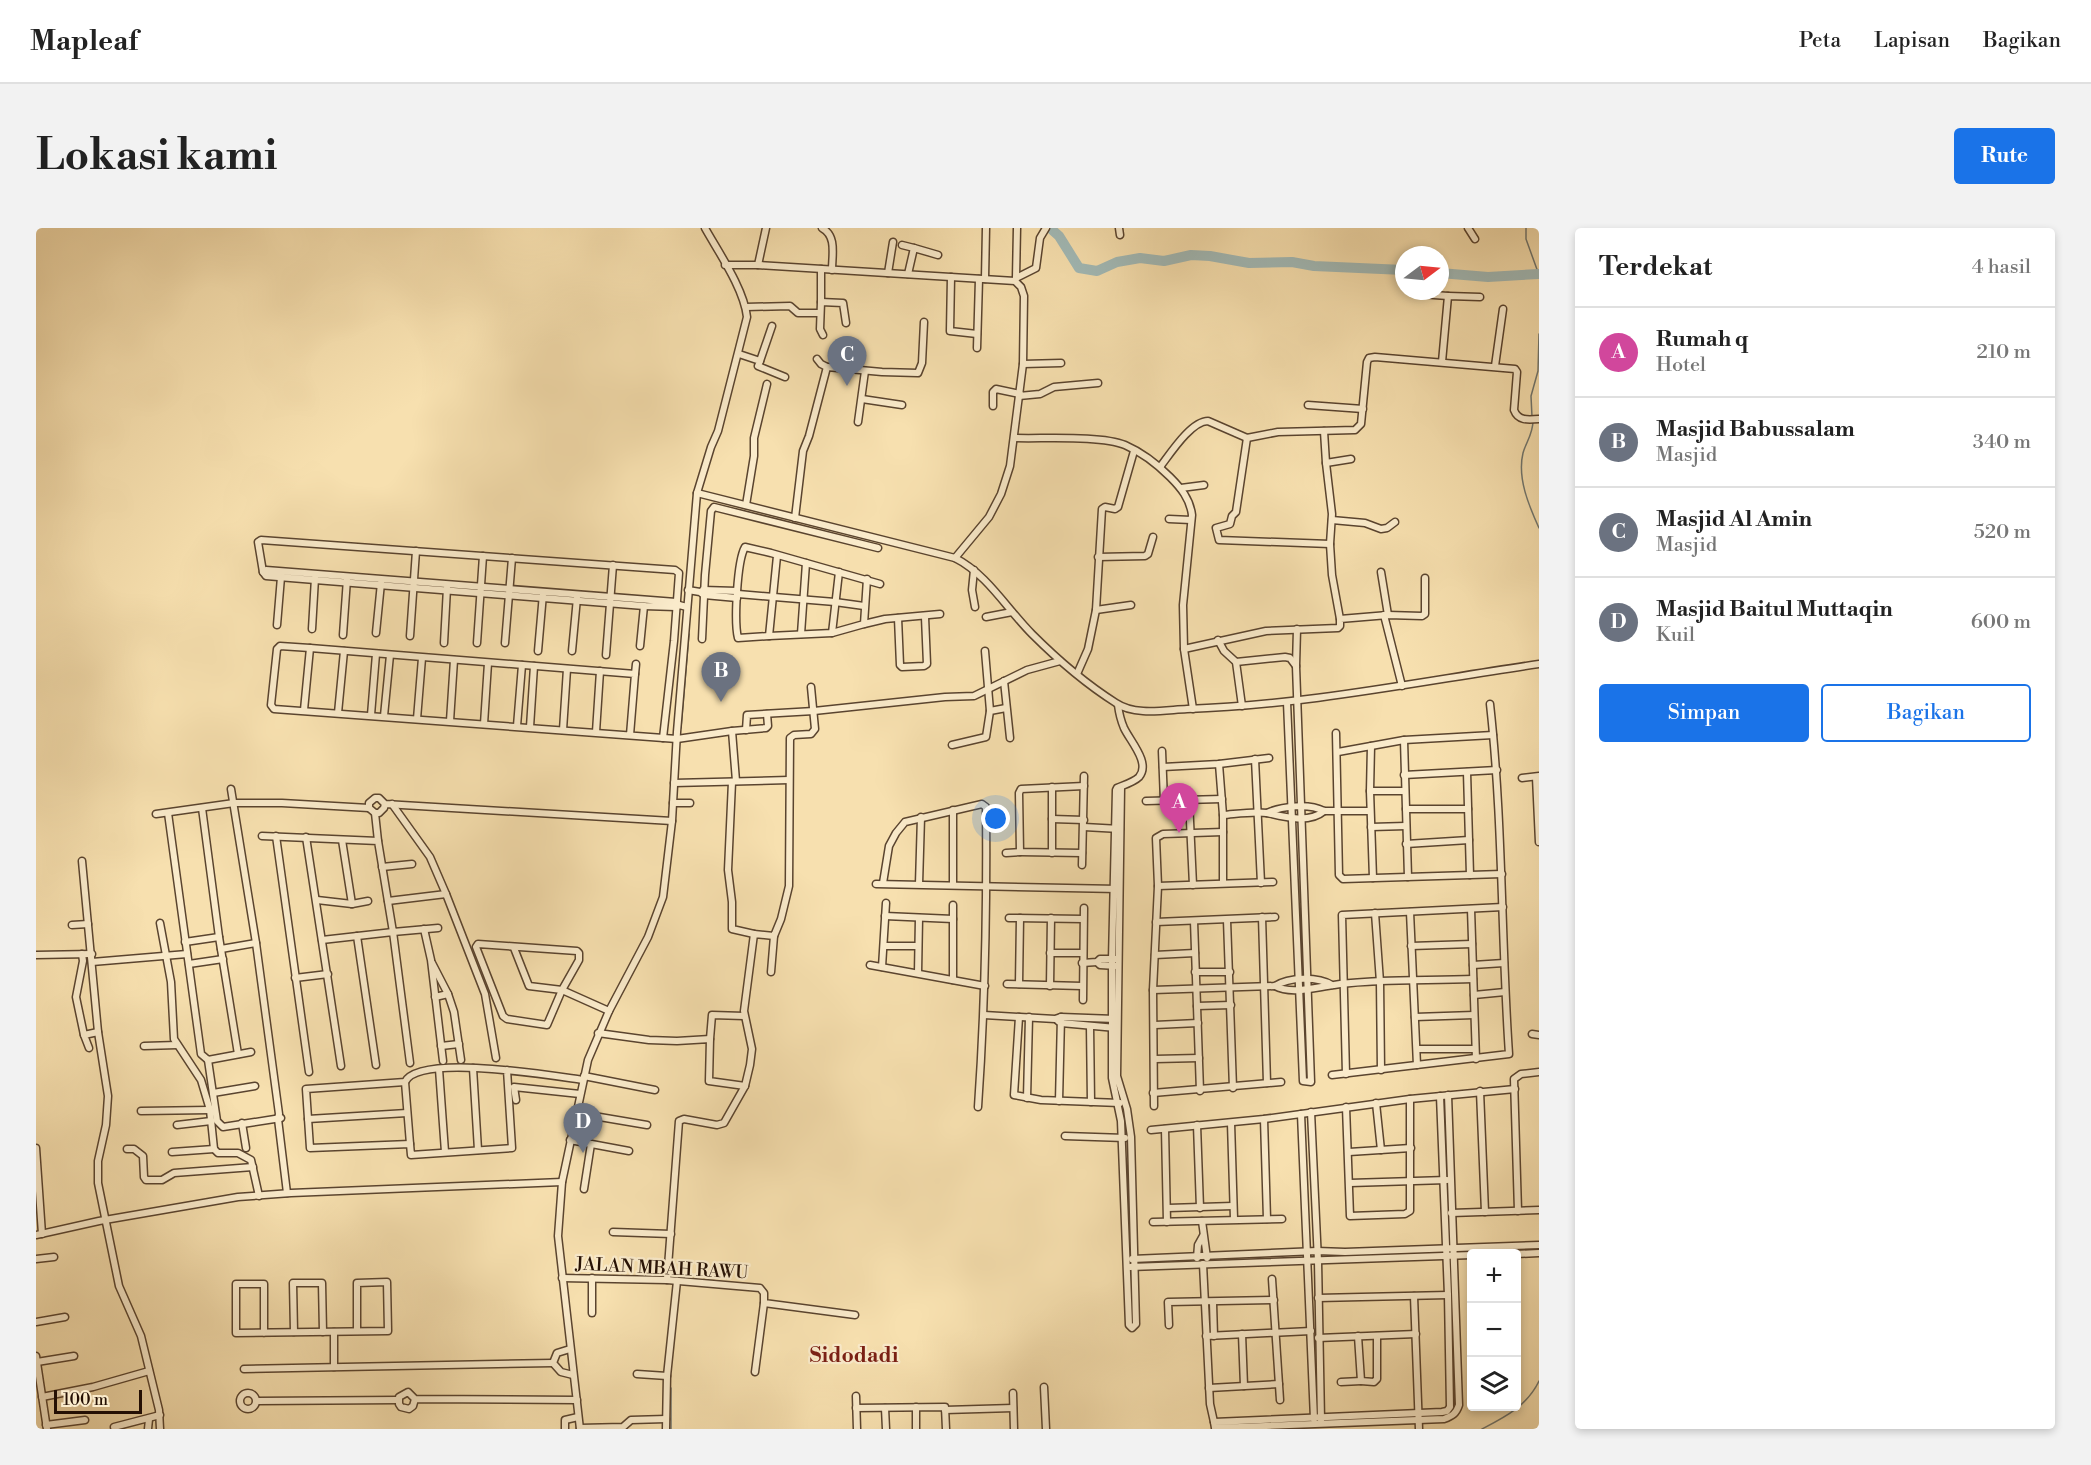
<!DOCTYPE html>
<html lang="id">
<meta charset="utf-8">
<style>
:root{--surface:#fff;--page:#f2f2f2;--text:#222;--muted:#767676;--line:#e0e0e0;--accent:#1a73e8}
body{margin:0;font-family:"Libre Bodoni",serif;background:var(--page);color:var(--text)}
.controls{position:absolute;right:18px;bottom:18px;display:grid;overflow:hidden;border-radius:6px;box-shadow:0 3px 9px #0003}
.controls button{width:54px;height:54px;display:grid;place-items:center;padding:0;border:0;border-bottom:2px solid var(--line);background:var(--surface);color:var(--text);font:30px sans-serif}
.compass{position:absolute;left:1359px;top:18px;width:54px;height:54px;border-radius:50%;background:var(--surface);box-shadow:0 3px 9px #0003;rotate:74deg}
.scale{position:absolute;left:18px;bottom:15px;width:88px;box-sizing:border-box;padding-left:6px;border:3px solid #251004;border-top:0;font-size:16px;line-height:21px;white-space:nowrap;color:#251004;-webkit-text-stroke:4px #faebcb;paint-order:stroke}
.you{position:absolute;left:960px;top:591px;width:21px;height:21px;margin:-15px;border:4px solid #fff;border-radius:50%;background:#1a73e8;box-shadow:0 0 0 9px #1a73e833}
.badge{display:grid;place-items:center;width:39px;height:39px;border-radius:50%;background:var(--accent);color:#fff;font-size:20px;font-weight:700}
.pin{position:absolute;translate:-50% -50px;filter:drop-shadow(0 2px 3px #0008)}
.pin::after{content:'';position:absolute;top:32px;width:21px;height:18px;background:inherit;clip-path:polygon(0 0,100% 0,50% 100%)}
.list{margin:0;padding:0;list-style:none}
h2{display:flex;justify-content:space-between;align-items:center;height:78px;margin:0;padding:0 24px;font-size:26px}
h2 small{font-size:20px;font-weight:400;color:var(--muted)}
.list li{display:grid;grid-template-columns:39px 1fr auto;gap:18px;align-items:center;box-sizing:border-box;height:90px;padding:0 24px;border-top:2px solid var(--line)}
.list b{display:block;font-size:22px;white-space:nowrap}
.list p{margin:0;font-size:20px;white-space:nowrap;color:var(--muted)}
.list em{font-size:20px;font-style:normal;color:var(--muted)}
.actions{display:flex;gap:12px;padding:18px 24px}
.actions a{flex:1;padding:14px 0;border:2px solid var(--accent);border-radius:6px;text-align:center;font-size:21px;color:var(--accent)}
.actions .main{background:var(--accent);color:#fff}
.icon{flex:none;width:33px;height:33px;fill:none;stroke:currentColor;stroke-width:2;stroke-linecap:round;stroke-linejoin:round}
.map{position:relative;flex:none;width:1503px;height:1201px;overflow:hidden;border-radius:6px}
header{display:flex;align-items:center;gap:36px;box-sizing:border-box;height:84px;padding:0 30px;background:var(--surface);border-bottom:2px solid var(--line)}
header strong{font-size:28px}
nav{display:flex;gap:33px;margin-inline-start:auto;font-size:21px}
.intro{display:flex;align-items:center;justify-content:space-between;box-sizing:border-box;height:144px;padding:0 36px}
h1{margin:0;font-size:42px}
.button{padding:15px 27px;border-radius:6px;background:var(--accent);color:#fff;font-size:21px;font-weight:700}
main{display:flex;gap:36px;padding:0 36px}
aside{flex:1;background:var(--surface);border-radius:6px;box-shadow:0 3px 9px #0003}
.map>svg:first-child{display:block}
.lines{fill:none;stroke-linecap:round;stroke-linejoin:round}
.stream{stroke:#70766f;stroke-width:1.5}
.river{stroke:#a2bab7;stroke-width:10}
.minor-casing{stroke:#5a442f;stroke-width:9}
.minor{stroke:#faebcb;stroke-width:6}
.labels{text-anchor:middle;stroke-width:4.5;stroke-linejoin:round;paint-order:stroke}
.street-label{font-size:18px;fill:#251004;stroke:#faebcb}
.quarter-label{font-size:21px;font-weight:bold;fill:#7a1f14;stroke:#faebcb}
</style>
<header>
<strong>Mapleaf</strong>
<nav><a>Peta</a><a>Lapisan</a><a>Bagikan</a></nav>
</header>
<div class="intro"><h1>Lokasi kami</h1><a class="button">Rute</a></div>
<main>
<div class="map">
<svg width="1503" height="1201" viewBox="0 0 1503 1201">
<rect width="100%" height="100%" fill="#f7e0af"/>
<filter id="stains"><feTurbulence type="fractalNoise" baseFrequency=".00333" numOctaves="4"/><feColorMatrix values="0 0 0 0 .2 0 0 0 0 .09 0 0 0 0 .02 0 0 0 .5 -.17"/></filter>
<radialGradient id="worn" r=".72"><stop offset=".6" stop-color="#630" stop-opacity="0"/><stop offset="1" stop-color="#630" stop-opacity=".3"/></radialGradient>
<g class="lines">
<!-- stream -->
<g class="stream">
<path d="M1490 0V11L1503 47"/>
<path d="M1496 189 1495 168 1502 143 1503 106"/>
<path d="M1497 193C1497 206 1490 214 1487 225 1481 250 1493 278 1503 300"/>
<path d="M645 500 653 406"/>
<path d="M635 1160V1201"/>
<path d="M1446 1201C1469 1189 1491 1178 1503 1153"/>
</g>
<!-- river -->
<g class="river">
<path d="M1014 0 1023 8 1043 40 1061 43 1081 34 1104 30 1128 33 1155 27 1174 28 1213 35 1256 34 1278 38 1368 42"/>
<path d="M1404 45 1452 49 1502 46"/>
</g>
<!-- minor casing -->
<g class="minor-casing">
<g id="minor">
<path d="M786 0C801 8 796 27 796 42"/>
<path d="M1083 0 1084 7"/>
<path d="M1432 0 1439 11"/>
<path d="M866 17 878 20"/>
<path d="M689 37H722L979 53 985 59 988 68 987 136 974 238 965 266 953 289 919 330"/>
<path d="M722 37 730 0"/>
<path d="M852 45 857 14"/>
<path d="M872 46 878 20 902 27"/>
<path d="M915 49 914 103 941 106"/>
<path d="M980 50 981 0"/>
<path d="M949 51 950 0"/>
<path d="M979 53 980 50 1000 40 1004 10 1010 0"/>
<path d="M1384 66 1412 68"/>
<path d="M785 74V41"/>
<path d="M710 79 754 78 762 85H784"/>
<path d="M787 107 784 101 785 74 807 75 810 95"/>
<path d="M941 120 943 51"/>
<path d="M703 126 724 133 722 138 749 149"/>
<path d="M781 131 785 136 791 139"/>
<path d="M724 133 736 98"/>
<path d="M1406 134 1412 68 1444 69"/>
<path d="M987 136 1025 135"/>
<path d="M1459 138 1467 81"/>
<path d="M983 168 1004 166 1018 159 1062 155"/>
<path d="M826 171 866 177"/>
<path d="M1272 177 1327 181"/>
<path d="M957 178V164L960 161 984 166"/>
<path d="M822 194 829 143"/>
<path d="M1288 203 1290 235 1296 286 1294 316 1296 347 1304 391"/>
<path d="M979 210C1006 211 1065 207 1089 217 1105 224 1122 237 1134 249 1145 260 1154 271 1156 287L1147 377 1148 421 1157 481"/>
<path d="M1211 210 1200 284 1196 288 1194 296 1180 300 1183 312 1294 316"/>
<path d="M1290 235 1315 231"/>
<path d="M1124 239C1134 226 1155 193 1172 193L1211 210 1242 204 1319 202 1325 196 1331 134 1333 130 1339 129 1479 141 1481 144 1478 182C1482 193 1492 192 1503 191"/>
<path d="M1145 260 1168 257"/>
<path d="M661 265 919 330C951 346 971 381 996 406 1021 431 1050 456 1080 475 1099 488 1129 482 1151 481 1270 477 1386 453 1503 436"/>
<path d="M710 277 718 228V210L731 156"/>
<path d="M759 290 767 223 773 208 791 139 846 144 882 145 886 135 888 94"/>
<path d="M1133 291 1155 292"/>
<path d="M1296 292 1329 295 1345 301 1351 300 1359 294"/>
<path d="M741 328 733 408 702 410C698 394 701 333 709 319L735 325 844 356"/>
<path d="M1062 329 1109 328 1112 326 1117 309"/>
<path d="M938 342 936 362 939 379"/>
<path d="M227 344 222 314 225 312 639 342 643 345 638 413 627 510"/>
<path d="M1345 344 1352 387"/>
<path d="M652 362 664 364 668 367 701 370"/>
<path d="M667 362 701 363"/>
<path d="M702 366 799 374 828 378"/>
<path d="M643 377 640 379 608 378 279 352 230 348 227 344 230 342 640 374 643 377 651 379"/>
<path d="M1060 382 1095 377"/>
<path d="M1348 387 1366 458"/>
<path d="M950 389 976 384"/>
<path d="M862 390 864 437 866 439 888 438 891 436 889 389"/>
<path d="M828 396 849 391 904 386"/>
<path d="M241 397 245 349"/>
<path d="M276 401 279 350"/>
<path d="M340 405 345 355"/>
<path d="M796 405 803 344"/>
<path d="M765 406 770 335"/>
<path d="M307 407 311 351"/>
<path d="M374 408 380 323"/>
<path d="M733 408 796 405 828 396 831 351"/>
<path d="M666 411 669 347 675 283 678 279 842 320"/>
<path d="M1182 412 1188 423 1200 434 1206 478"/>
<path d="M408 415 411 360"/>
<path d="M441 415 447 328"/>
<path d="M469 415 476 330"/>
<path d="M604 418 608 378"/>
<path d="M1148 421 1230 403 1302 400 1304 398V391L1352 387 1386 388 1389 386V350"/>
<path d="M502 423 507 366"/>
<path d="M536 423 541 370"/>
<path d="M949 423 954 483"/>
<path d="M570 427 577 337"/>
<path d="M1200 434 1249 429 1254 430 1260 438"/>
<path d="M599 446 600 436"/>
<path d="M1041 446 1052 421 1060 382 1066 281 1069 279 1079 281 1082 279 1098 223"/>
<path d="M968 453 974 510"/>
<path d="M1251 474 1267 853 1275 854 1260 438 1261 401"/>
<path d="M1082 477C1083 485 1085 493 1088 500 1094 513 1115 535 1103 549 1098 554 1088 557 1081 560L1080 562 1076 731V850L1085 893 1093 1097 1096 1100 1100 1096 1095 909 1091 881 1081 848 1085 559"/>
<path d="M268 482 274 420"/>
<path d="M302 485 308 423"/>
<path d="M335 487 340 426"/>
<path d="M348 488 354 427"/>
<path d="M381 491 386 430"/>
<path d="M414 493 418 432"/>
<path d="M448 496 452 435"/>
<path d="M481 498 486 437"/>
<path d="M494 499 498 438"/>
<path d="M527 502 531 441"/>
<path d="M710 502 711 487 778 483 909 469 938 468 991 442 1024 433"/>
<path d="M696 503 700 553"/>
<path d="M560 504 564 443"/>
<path d="M1300 505 1303 647 1307 651 1466 646"/>
<path d="M594 507 599 446 274 420 244 418 241 421 235 477 238 481 641 511 696 503 730 500 732 498 731 486"/>
<path d="M1368 512 1372 649"/>
<path d="M916 517 950 509 954 483 970 480"/>
<path d="M1335 518 1334 563 1337 650"/>
<path d="M1126 523 1128 573"/>
<path d="M1302 524 1368 512 1457 507"/>
<path d="M1219 531 1225 655"/>
<path d="M1183 536 1187 587V655"/>
<path d="M1127 539 1183 536 1233 530"/>
<path d="M1431 544 1434 647"/>
<path d="M1368 547 1461 542"/>
<path d="M1500 549 1503 614"/>
<path d="M1486 550 1503 548"/>
<path d="M696 554 692 642 696 674V701L718 706"/>
<path d="M638 555 753 552"/>
<path d="M1016 559V625"/>
<path d="M195 561 220 715 243 886 242 891 251 965"/>
<path d="M1334 563H1369"/>
<path d="M1153 572 1157 657"/>
<path d="M1110 573 1186 571"/>
<path d="M637 575H654"/>
<path d="M349 576 348 580 343 585H339L333 580V575L339 570H343L349 576 636 593"/>
<path d="M356 576 394 629 410 666 449 766 460 830"/>
<path d="M166 580 183 709 202 826"/>
<path d="M1370 581H1432"/>
<path d="M917 582V657"/>
<path d="M132 585 165 826 172 832 215 824"/>
<path d="M339 585 342 613"/>
<path d="M1231 585C1246 578 1273 575 1288 583H1334"/>
<path d="M120 586 198 575H246L333 580"/>
<path d="M1187 587C1200 586 1218 583 1231 585 1248 589 1273 596 1288 583"/>
<path d="M1016 591 1048 592"/>
<path d="M1048 599 1084 601"/>
<path d="M1335 599 1370 598"/>
<path d="M226 608 342 613 357 704 402 700"/>
<path d="M240 608 273 844"/>
<path d="M270 609 305 838"/>
<path d="M306 612 316 676"/>
<path d="M1370 616 1433 612"/>
<path d="M970 625 984 624"/>
<path d="M1046 625 984 624 983 565 985 561 1048 558"/>
<path d="M46 633 62 804 72 868 70 897 62 933V955L83 1058 105 1108 123 1182 124 1201"/>
<path d="M1046 637 1048 548"/>
<path d="M346 639 376 636"/>
<path d="M847 655 853 618 860 605 869 594 946 576 950 579C951 679 949 779 942 879"/>
<path d="M840 656 1082 661"/>
<path d="M883 656 885 589"/>
<path d="M1122 658 1237 654"/>
<path d="M281 672 316 676 332 673"/>
<path d="M352 673 410 666"/>
<path d="M1435 681 1440 831"/>
<path d="M1374 684 1381 837"/>
<path d="M1339 685 1344 754 1345 842"/>
<path d="M849 688 917 691"/>
<path d="M1226 689 1231 855"/>
<path d="M973 690 1047 691"/>
<path d="M1191 692 1197 860"/>
<path d="M1158 693 1164 863"/>
<path d="M1120 694 1239 689"/>
<path d="M124 695 135 754 138 811 165 852 174 882 178 921 182 925H202L215 932 223 968"/>
<path d="M36 697 52 696"/>
<path d="M388 701 395 732 407 833"/>
<path d="M321 708 340 837"/>
<path d="M286 712 357 704 374 835"/>
<path d="M149 714 183 709"/>
<path d="M442 716 541 723 543 725V732L526 762 511 797 471 791 467 788 440 719Z"/>
<path d="M848 718H882"/>
<path d="M1375 718 1436 716"/>
<path d="M478 720 493 758 526 762 573 783"/>
<path d="M185 721 220 715"/>
<path d="M1014 725H1046"/>
<path d="M46 726 47 733 40 769 48 807"/>
<path d="M0 727 56 726"/>
<path d="M1119 727 1159 725"/>
<path d="M56 734 151 726"/>
<path d="M1061 734 1064 737 1081 738"/>
<path d="M396 735 412 766 399 769"/>
<path d="M1046 735 1061 734 1064 731H1080"/>
<path d="M153 736 187 731"/>
<path d="M834 737 949 758"/>
<path d="M1437 737 1468 735"/>
<path d="M846 739 850 675"/>
<path d="M735 744 738 708"/>
<path d="M1159 744H1194"/>
<path d="M882 745 883 690"/>
<path d="M259 750 292 746"/>
<path d="M917 752V677"/>
<path d="M971 756 1046 758"/>
<path d="M983 756 984 690"/>
<path d="M1014 758 1015 690"/>
<path d="M1239 758C1255 767 1281 759 1298 757 1313 754 1329 754 1344 753 1375 752 1406 752 1437 751"/>
<path d="M1117 762 1239 758C1253 749 1281 748 1296 757"/>
<path d="M412 766 418 784 425 832"/>
<path d="M1438 767 1469 764"/>
<path d="M1047 772 1048 680"/>
<path d="M1161 778 1195 777"/>
<path d="M948 787 1019 791 1025 789 1079 791"/>
<path d="M983 789 978 867 1005 872 1084 875"/>
<path d="M1379 789 1438 787"/>
<path d="M1022 793 1025 795 1080 800"/>
<path d="M1119 797 1162 795"/>
<path d="M1054 798 1055 874"/>
<path d="M562 805 613 812 641 813 674 811 673 853 709 858"/>
<path d="M1496 806 1503 807"/>
<path d="M674 811 676 787 708 788"/>
<path d="M108 818 141 817"/>
<path d="M405 818 423 816"/>
<path d="M53 820 48 807 62 804"/>
<path d="M1381 821H1439"/>
<path d="M1119 831 1163 830"/>
<path d="M172 832 181 893 187 899 245 890"/>
<path d="M437 840 442 922"/>
<path d="M403 841 409 924"/>
<path d="M471 842 476 920 375 927 374 916 274 920 270 861 369 854C383 825 517 848 547 852"/>
<path d="M1310 846 1306 687 1467 679"/>
<path d="M1296 847 1473 826C1465 710 1467 593 1454 476"/>
<path d="M548 848 619 862"/>
<path d="M369 854 374 916"/>
<path d="M1444 863 1449 984"/>
<path d="M177 865 219 858"/>
<path d="M1117 865 1245 854"/>
<path d="M1404 868 1412 1067 1414 1179 1411 1183 1406 1184 1178 1194 1179 1200 1408 1191C1416 1188 1420 1186 1423 1177L1412 867"/>
<path d="M991 870 993 789"/>
<path d="M480 872 478 859 544 866"/>
<path d="M1023 873 1025 789"/>
<path d="M1340 875 1345 922"/>
<path d="M1118 878 1117 762 1122 658 1120 610 1127 606 1187 604"/>
<path d="M1310 879 1314 988 1369 986 1374 983V871"/>
<path d="M105 883 174 882"/>
<path d="M1275 884 1282 1033 1285 1192"/>
<path d="M540 885 611 897"/>
<path d="M1265 886 1278 1191"/>
<path d="M272 891 371 885"/>
<path d="M1228 891 1231 991"/>
<path d="M206 895 210 920"/>
<path d="M1195 895 1198 991"/>
<path d="M141 897 175 893"/>
<path d="M1161 897 1164 980"/>
<path d="M1129 901 1131 994"/>
<path d="M1115 902 1228 891 1374 871 1479 861"/>
<path d="M1029 908 1089 910"/>
<path d="M534 912 593 923"/>
<path d="M0 920 6 1006"/>
<path d="M91 921H98L107 928 108 949 110 952H126L138 945 217 939"/>
<path d="M136 924 178 921"/>
<path d="M1313 924 1375 920"/>
<path d="M1314 955 1411 952"/>
<path d="M548 961 555 916"/>
<path d="M1132 980 1197 978"/>
<path d="M1482 983 1478 851 1485 846 1503 844"/>
<path d="M1415 985 1503 982"/>
<path d="M1166 993 1171 1030"/>
<path d="M1117 994 1246 991"/>
<path d="M577 1004 635 1006"/>
<path d="M0 1007 63 993 202 969 255 965 526 954"/>
<path d="M1480 1026 1503 1025"/>
<path d="M1161 1030 1162 1017 1167 1008"/>
<path d="M0 1031 18 1029"/>
<path d="M1096 1031 1281 1023 1309 1024 1503 1017"/>
<path d="M1167 1036 1174 1176 1178 1194"/>
<path d="M1094 1039 1436 1027"/>
<path d="M526 1050 631 1052 724 1060 728 1065V1075L819 1087"/>
<path d="M556 1050V1085"/>
<path d="M1236 1051 1244 1172"/>
<path d="M631 1052 643 893 648 891 681 897 688 895 709 858 714 837 716 821 708 783 718 706 738 708 745 691 753 658 754 510 758 507 775 506 779 501 775 459"/>
<path d="M1378 1068 1383 1201"/>
<path d="M1282 1070 1412 1067"/>
<path d="M1177 1075 1178 1108"/>
<path d="M0 1094 29 1089"/>
<path d="M1133 1097 1132 1074 1238 1072"/>
<path d="M258 1104 257 1055H286L287 1104"/>
<path d="M298 1104V1139"/>
<path d="M228 1105V1056H200V1105L352 1103 351 1054 321 1055V1103"/>
<path d="M1206 1106 1208 1158"/>
<path d="M1170 1108 1275 1103"/>
<path d="M1322 1108 1325 1153 1338 1154 1341 1151V1108"/>
<path d="M1282 1110 1380 1106"/>
<path d="M534 1121 521 1125 517 1135 525 1144 537 1147"/>
<path d="M0 1128 11 1201"/>
<path d="M1 1134 38 1128"/>
<path d="M208 1141 517 1135"/>
<path d="M719 1144 728 1075"/>
<path d="M601 1146 631 1148"/>
<path d="M1305 1154 1325 1153"/>
<path d="M1008 1159 1010 1201"/>
<path d="M1173 1160 1243 1156"/>
<circle cx="212" cy="1173" r="8"/>
<path d="M977 1165 978 1201"/>
<path d="M820 1168 821 1201"/>
<path d="M6 1169 57 1159 113 1143"/>
<path d="M379 1171 377 1178 373 1181 365 1179 363 1176V1169L372 1164 379 1171 541 1172"/>
<path d="M221 1173 362 1172"/>
<path d="M880 1179V1201"/>
<path d="M820 1180 909 1179 910 1201"/>
<path d="M849 1180 850 1201"/>
<path d="M909 1182 977 1180"/>
<path d="M10 1197 49 1192"/>
<path d="M78 1199 124 1187"/>
<path d="M544 1200 587 1199 595 1192 630 1191"/>
<path d="M112 1201 113 1191"/>
<path d="M529 1201V1192L542 1189"/>
<path d="M544 1201 522 1008 526 954 552 832 573 783 612 709 627 669 636 593 641 504 661 265 675 219 682 203 711 89C708 61 683 25 669 0"/>
<path d="M630 1201 631 1148 641 1053"/>
</g>
</g>
<!-- minor -->
<use href="#minor" class="minor"/>
</g>
<g class="labels">
<!-- street labels -->
<g class="street-label">
<text transform="translate(626 1040) rotate(3)" y="6">JALAN MBAH RAWU</text>
</g>
<!-- quarter labels -->
<g class="quarter-label">
<text x="818" y="1134">Sidodadi</text>
</g>
</g>
<rect width="100%" height="100%" filter="url(#stains)"/>
<rect width="100%" height="100%" fill="url(#worn)"/>
</svg>
<div class="controls">
<button>+</button>
<button>−</button>
<button><svg class="icon" aria-label="layers" viewBox="0 0 24 24"><path d="M12 4l9 5-9 5-9-5zM3 14l9 5 9-5"/></svg></button>
</div>
<svg class="compass" viewBox="-18 -18 36 36"><path d="M0-13l5 13h-10z" fill="#e53935"/><path d="M0 13l5-13h-10z" fill="#767676"/></svg>
<div class="scale">100 m</div>
<div class="you"></div>
<div class="pin badge" style="left:1143px;top:605px;background:#d1479c">A</div>
<div class="pin badge" style="left:685px;top:474px;background:#6b7280">B</div>
<div class="pin badge" style="left:811px;top:158px;background:#6b7280">C</div>
<div class="pin badge" style="left:547px;top:925px;background:#6b7280">D</div>
</div>
<aside>
<h2>Terdekat<small>4 hasil</small></h2>
<ul class="list">
<li><span class="badge" style="background:#d1479c">A</span><div><b>Rumah q</b><p>Hotel</p></div><em>210 m</em></li>
<li><span class="badge" style="background:#6b7280">B</span><div><b>Masjid Babussalam</b><p>Masjid</p></div><em>340 m</em></li>
<li><span class="badge" style="background:#6b7280">C</span><div><b>Masjid Al Amin</b><p>Masjid</p></div><em>520 m</em></li>
<li><span class="badge" style="background:#6b7280">D</span><div><b>Masjid Baitul Muttaqin</b><p>Kuil</p></div><em>600 m</em></li>
</ul>
<div class="actions"><a class="main">Simpan</a><a>Bagikan</a></div>
</aside>
</main>
